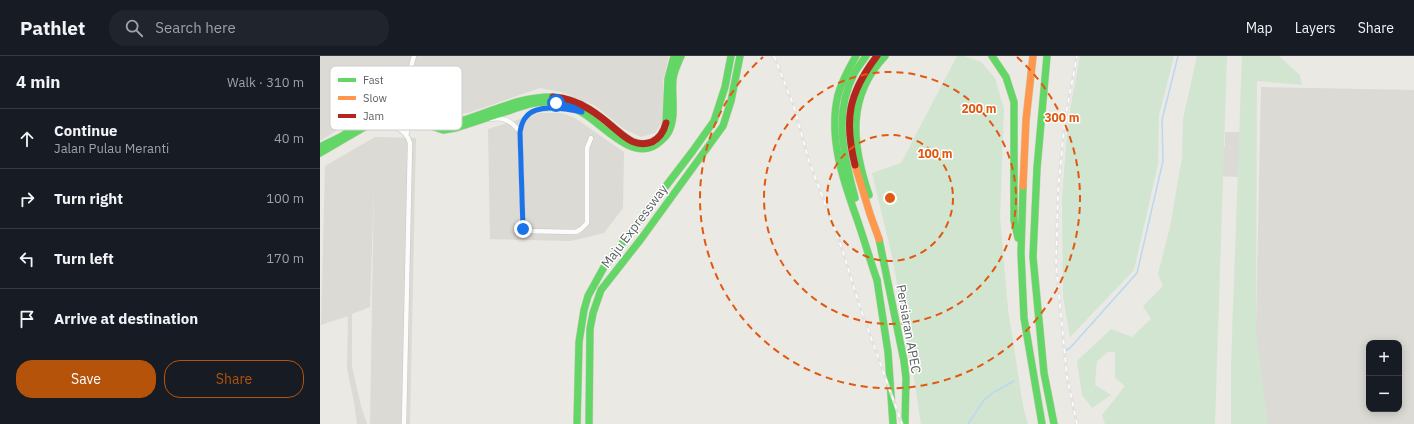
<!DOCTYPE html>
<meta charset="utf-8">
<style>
:root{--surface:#171b24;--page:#20242c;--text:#f1f3f6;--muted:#9ea1a6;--line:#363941;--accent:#b45309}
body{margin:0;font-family:"IBM Plex Sans",sans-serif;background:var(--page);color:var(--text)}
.controls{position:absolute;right:12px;bottom:12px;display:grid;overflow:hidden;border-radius:8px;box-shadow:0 2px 10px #0003}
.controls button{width:36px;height:36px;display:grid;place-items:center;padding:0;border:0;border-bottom:1px solid var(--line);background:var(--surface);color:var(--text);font:20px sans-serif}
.stop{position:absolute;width:12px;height:12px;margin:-9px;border:3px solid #1a73e8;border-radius:50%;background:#fff}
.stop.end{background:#1a73e8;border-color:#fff;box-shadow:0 1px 4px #0008}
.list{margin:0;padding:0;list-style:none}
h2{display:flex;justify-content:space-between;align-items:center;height:52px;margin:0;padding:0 16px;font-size:17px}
h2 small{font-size:13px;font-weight:400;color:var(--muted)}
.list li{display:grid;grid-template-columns:26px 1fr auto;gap:12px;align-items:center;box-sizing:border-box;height:60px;padding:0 16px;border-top:1px solid var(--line)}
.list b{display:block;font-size:15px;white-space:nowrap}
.list p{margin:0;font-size:13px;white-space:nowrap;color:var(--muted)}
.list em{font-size:13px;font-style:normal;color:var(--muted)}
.actions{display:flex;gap:8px;padding:12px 16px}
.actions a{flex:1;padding:9px 0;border:1px solid var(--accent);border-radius:16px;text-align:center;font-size:14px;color:var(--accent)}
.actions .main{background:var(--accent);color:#fff}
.icon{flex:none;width:22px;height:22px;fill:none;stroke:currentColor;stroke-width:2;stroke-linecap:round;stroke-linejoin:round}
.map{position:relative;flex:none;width:1094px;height:368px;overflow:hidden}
header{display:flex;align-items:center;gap:24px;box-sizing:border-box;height:56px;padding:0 20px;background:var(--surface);border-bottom:1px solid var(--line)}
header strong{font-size:19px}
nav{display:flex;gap:22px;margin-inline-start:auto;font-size:14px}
.search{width:280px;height:36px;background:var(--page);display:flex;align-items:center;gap:10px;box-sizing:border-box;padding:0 14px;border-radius:16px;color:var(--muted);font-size:15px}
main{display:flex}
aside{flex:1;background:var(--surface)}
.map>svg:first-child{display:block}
.industrial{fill:#dbdad5;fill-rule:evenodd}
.green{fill:#d2e5d1}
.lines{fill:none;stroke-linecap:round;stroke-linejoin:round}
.stream{stroke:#b9d8f3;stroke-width:1.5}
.street-casing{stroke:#c6c7c6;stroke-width:5.5}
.fast-casing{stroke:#d0cab3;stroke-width:8}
.slow-casing{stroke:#d0cab3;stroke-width:8}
.jam-casing{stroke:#d0cab3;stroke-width:8}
.street{stroke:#fcfcfb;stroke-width:4.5}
.fast{stroke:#63d668;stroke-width:7}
.slow{stroke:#ff974d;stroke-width:7}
.jam{stroke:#b3261e;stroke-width:7}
.rail-casing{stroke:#e2e2e1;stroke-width:3}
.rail{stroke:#fff;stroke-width:1.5;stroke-dasharray:4.5;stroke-linecap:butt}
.route{stroke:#1a73e8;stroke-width:5}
.ring{fill:none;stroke:#e15910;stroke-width:2;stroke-dasharray:7 5}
.labels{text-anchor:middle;stroke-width:3;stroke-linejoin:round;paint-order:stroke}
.street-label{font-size:13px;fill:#5a5d61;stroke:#fff}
.key{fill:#fff;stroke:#ceced0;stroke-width:1}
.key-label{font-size:11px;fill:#5a5d61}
.centre{fill:#e15910;stroke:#fff;stroke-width:2}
.ring-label{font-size:12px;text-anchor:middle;font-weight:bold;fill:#e15910;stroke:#fff;stroke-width:3;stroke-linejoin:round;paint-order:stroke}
</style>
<header>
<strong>Pathlet</strong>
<div class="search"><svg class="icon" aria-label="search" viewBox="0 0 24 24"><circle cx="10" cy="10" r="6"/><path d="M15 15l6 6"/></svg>Search here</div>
<nav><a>Map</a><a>Layers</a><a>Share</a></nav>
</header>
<main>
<aside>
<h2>4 min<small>Walk · 310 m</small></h2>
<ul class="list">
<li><svg class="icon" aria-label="ahead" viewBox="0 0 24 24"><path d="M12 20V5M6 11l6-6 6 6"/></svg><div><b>Continue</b><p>Jalan Pulau Meranti</p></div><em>40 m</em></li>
<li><svg class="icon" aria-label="right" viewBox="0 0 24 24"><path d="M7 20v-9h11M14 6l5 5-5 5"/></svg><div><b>Turn right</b></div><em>100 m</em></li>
<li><svg class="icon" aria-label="left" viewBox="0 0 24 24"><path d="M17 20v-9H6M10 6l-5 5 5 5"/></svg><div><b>Turn left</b></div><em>170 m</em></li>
<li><svg class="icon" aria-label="arrive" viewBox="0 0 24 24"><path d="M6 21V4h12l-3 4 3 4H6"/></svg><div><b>Arrive at destination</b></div></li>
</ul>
<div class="actions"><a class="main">Save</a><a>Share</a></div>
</aside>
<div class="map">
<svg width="1094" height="368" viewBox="0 0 1094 368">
<rect width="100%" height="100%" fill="#eae9e4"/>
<!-- industrial -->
<g class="industrial">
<path d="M0 0H349L343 25 344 64 335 77 321 81 304 73 274 49 241 36 220 32 148 57 122 61 101 51 74 44 48 55 0 85Z"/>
<path d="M941 31 1094 34V368H934ZM1049 287H1079V353H1049Z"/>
<path d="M220 57H242L255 62 304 96 303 152 284 177 251 185 170 183 168 73Z"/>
<path d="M905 76H920L919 121 899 120 900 91H905Z"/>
<path d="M55 81 96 82 90 368H50L54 128 50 251 32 258V311L41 350 47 368H37L34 346 27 312 28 260 1 269 5 110Z"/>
</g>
<!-- green -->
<g class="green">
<path d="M637 0H644L661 6 675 22 684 53 680 161 688 253 703 350 708 368H601L591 303 572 200 552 117 581 107Z"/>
<path d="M760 0H854L839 59 838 108 814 214 750 281 743 241 742 140 748 65Z"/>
<path d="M877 0H907L895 368H785L782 359 805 330 795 322V296H788L777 305 775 329 791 339 772 352 762 339 757 305 791 273 812 281 831 263 823 250 843 230 838 218 850 171 862 102 863 63Z"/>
<path d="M922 0H959L980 19 982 29 937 25 936 276 948 368H911V309Z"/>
</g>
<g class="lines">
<!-- stream -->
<g class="stream">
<path d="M744 295 750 292 817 217 843 105 842 64 858 0"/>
<path d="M648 368 664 344 674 336 694 325"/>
</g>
<!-- street casing -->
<g class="street-casing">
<g id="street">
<path d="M81 52 85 33 94 0"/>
<path d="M254 54C240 52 215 49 206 61 202 65 201 71 200 76L203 173 206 175 256 176 261 173 267 167V92L271 82"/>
<path d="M171 63C184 60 192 66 200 76"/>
<path d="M53 67C67 67 86 71 90 87L84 368"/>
<path d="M86 79C88 72 89 64 98 63"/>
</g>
</g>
<!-- fast casing -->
<g class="fast-casing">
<g id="fast">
<path d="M536 0C529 12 522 25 518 39 508 81 523 124 537 163 544 183 550 204 557 224"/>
<path d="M672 0 686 21 694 46V164L698 182"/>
<path d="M727 0 717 112 713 201 724 317 734 368"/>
<path d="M346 67 348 23 354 0"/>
<path d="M0 91C7 87 15 84 22 80 40 69 62 48 85 52 104 56 112 68 134 67 167 58 199 40 233 41"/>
<path d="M0 97 60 62 75 58 91 60 111 70 123 74 136 72C152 67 169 61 185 56 200 51 214 45 230 46 241 47 252 50 261 56 282 67 311 106 337 88 341 85 345 82 348 77 357 61 351 40 353 23 354 15 358 7 361 0"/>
<path d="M703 130 701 197 704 262 722 368"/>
<path d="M549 139C532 89 526 41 565 0"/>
<path d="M535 142C524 101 513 58 534 18 537 12 542 6 546 0"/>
<path d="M559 183 584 305 586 322 585 368"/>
<path d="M557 224 568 296 573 368"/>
<path d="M257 368 259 286 264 254 268 240 284 211 372 96 394 65 405 31 411 0"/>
<path d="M269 368 270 273 273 257 281 234 321 183 403 70 411 45 420 0"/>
</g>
</g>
<!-- slow casing -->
<g class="slow-casing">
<g id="slow">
<path d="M535 109 550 158 559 183"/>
<path d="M703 130 706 64 713 0"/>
</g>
</g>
<!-- jam casing -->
<g class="jam-casing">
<g id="jam">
<path d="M233 41C246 42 258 46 269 53 277 58 286 65 294 72 305 81 315 92 332 86 340 82 344 75 346 67"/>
<path d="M535 109C524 64 528 38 557 0"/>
</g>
</g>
<!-- street -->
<use href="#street" class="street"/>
<!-- fast -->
<use href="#fast" class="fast"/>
<!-- slow -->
<use href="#slow" class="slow"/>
<!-- jam -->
<use href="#jam" class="jam"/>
<!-- rail casing -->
<g class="rail-casing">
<g id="rail">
<path d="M454 0 473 48 489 105 522 193 540 251 582 368"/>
<path d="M757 368 747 321 736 209 738 135 745 63 757 0"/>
</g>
</g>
<!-- rail -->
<use href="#rail" class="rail"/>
</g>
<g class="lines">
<!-- route -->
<path class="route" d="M203 173 200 76C201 71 202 65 206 61 217 47 247 53 262 56L253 51 236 47"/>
</g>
<!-- distance rings -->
<g class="ring">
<circle cx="570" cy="142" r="63"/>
<circle cx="570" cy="142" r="126"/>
<path d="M697 1A190 190 0 1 1 443 1"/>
</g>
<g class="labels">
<!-- street labels -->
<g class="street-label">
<text transform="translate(314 170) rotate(-53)" y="5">Maju Expressway</text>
<text transform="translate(589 273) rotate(80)" y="5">Persiaran APEC</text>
</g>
</g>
<!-- legend -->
<rect x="10" y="10" width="132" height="64" rx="6" class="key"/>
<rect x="18" y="22" width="18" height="4" fill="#63d668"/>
<rect x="18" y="40" width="18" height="4" fill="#ff974d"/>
<rect x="18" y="58" width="18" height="4" fill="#b3261e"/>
<g class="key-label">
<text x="43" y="28">Fast</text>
<text x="43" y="46">Slow</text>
<text x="43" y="64">Jam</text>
</g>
<circle cx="570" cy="142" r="6" class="centre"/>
<g class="ring-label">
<text x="659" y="57">200 m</text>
<text x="742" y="66">300 m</text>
<text x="615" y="102">100 m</text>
</g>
</svg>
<div class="controls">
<button>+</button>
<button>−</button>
</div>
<div class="stop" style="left:236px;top:47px"></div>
<div class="stop end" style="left:203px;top:173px"></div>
</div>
</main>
